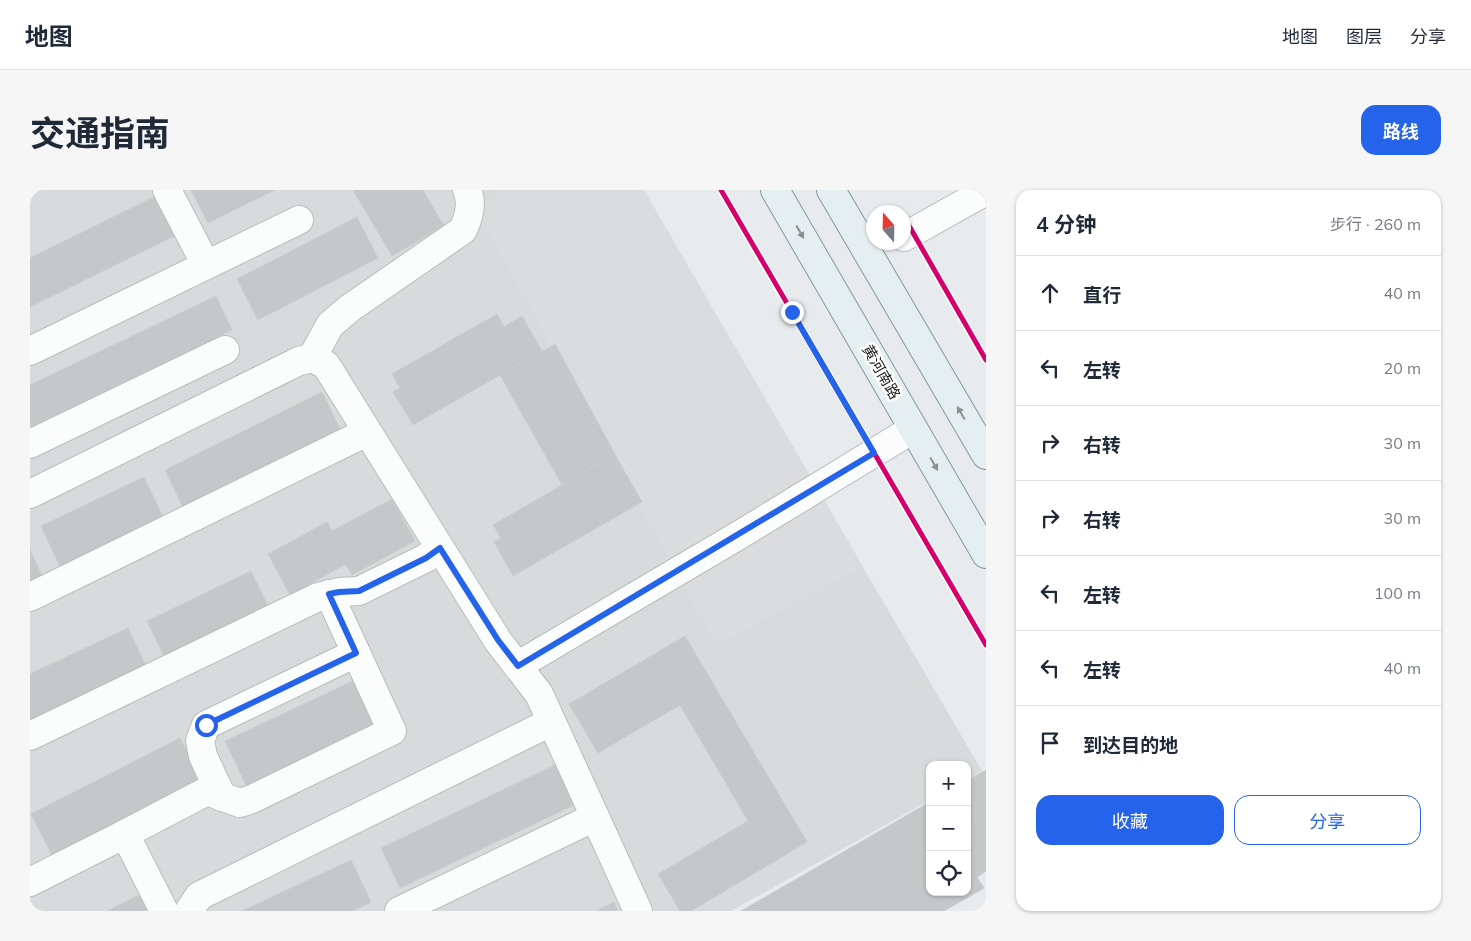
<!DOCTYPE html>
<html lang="zh">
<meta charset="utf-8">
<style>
:root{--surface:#fff;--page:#f6f6f7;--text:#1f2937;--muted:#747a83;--line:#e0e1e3;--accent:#2563eb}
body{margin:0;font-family:Mulish,"Noto Sans SC",sans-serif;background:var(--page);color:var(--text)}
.controls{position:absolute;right:15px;bottom:15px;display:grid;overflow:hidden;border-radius:10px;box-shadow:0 1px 4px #0004}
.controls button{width:45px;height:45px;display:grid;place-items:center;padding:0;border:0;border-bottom:1px solid var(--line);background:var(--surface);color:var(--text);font:25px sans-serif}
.compass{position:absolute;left:836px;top:15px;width:45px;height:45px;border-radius:50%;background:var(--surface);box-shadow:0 1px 4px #0004;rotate:340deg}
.stop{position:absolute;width:15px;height:15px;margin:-11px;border:4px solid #2563eb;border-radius:50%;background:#fff}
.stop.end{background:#2563eb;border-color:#fff;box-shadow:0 1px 5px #0008}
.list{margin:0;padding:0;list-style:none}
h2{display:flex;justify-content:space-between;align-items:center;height:65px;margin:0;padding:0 20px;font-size:21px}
h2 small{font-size:16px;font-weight:400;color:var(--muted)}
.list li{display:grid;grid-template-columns:32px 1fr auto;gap:15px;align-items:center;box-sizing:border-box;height:75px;padding:0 20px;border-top:1px solid var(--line)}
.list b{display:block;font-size:19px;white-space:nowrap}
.list em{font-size:16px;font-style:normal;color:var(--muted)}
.actions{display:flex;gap:10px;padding:15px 20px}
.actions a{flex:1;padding:11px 0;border:1px solid var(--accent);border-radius:15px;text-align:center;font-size:18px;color:var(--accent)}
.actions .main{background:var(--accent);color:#fff}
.icon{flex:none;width:28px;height:28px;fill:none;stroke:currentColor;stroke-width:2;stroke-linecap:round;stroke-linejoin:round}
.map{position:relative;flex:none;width:956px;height:721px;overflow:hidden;border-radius:15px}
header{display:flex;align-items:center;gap:30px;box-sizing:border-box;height:70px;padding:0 25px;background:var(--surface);border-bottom:1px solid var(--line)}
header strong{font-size:24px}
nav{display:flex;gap:28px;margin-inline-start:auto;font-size:18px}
.intro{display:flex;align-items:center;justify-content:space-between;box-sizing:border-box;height:120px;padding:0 30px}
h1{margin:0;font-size:35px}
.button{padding:12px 22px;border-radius:15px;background:var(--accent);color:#fff;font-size:18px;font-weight:700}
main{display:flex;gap:30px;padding:0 30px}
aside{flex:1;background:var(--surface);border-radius:15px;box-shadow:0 1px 4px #0004}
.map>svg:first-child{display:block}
.residential{fill:#d8dbdc}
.parking{fill:#dadcdd}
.building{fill:#c4c8c9;stroke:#c8ced0}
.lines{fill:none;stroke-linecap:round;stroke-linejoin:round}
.minor-casing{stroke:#babcbd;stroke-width:30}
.major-casing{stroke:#8499a2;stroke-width:30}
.minor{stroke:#fbfcfc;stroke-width:28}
.major{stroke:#e5eef0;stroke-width:28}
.cycleway-casing{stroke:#fff;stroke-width:8}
.cycleway{stroke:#d6006c;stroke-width:5}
.oneway{fill:#8b9092}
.route{stroke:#2563eb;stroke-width:6}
.labels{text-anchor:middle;stroke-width:5;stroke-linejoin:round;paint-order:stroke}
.street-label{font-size:15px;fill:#1e1e1e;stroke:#fff}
</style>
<header>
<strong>地图</strong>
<nav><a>地图</a><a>图层</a><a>分享</a></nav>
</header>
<div class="intro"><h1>交通指南</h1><a class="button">路线</a></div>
<main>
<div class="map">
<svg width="956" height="721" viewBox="0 0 956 721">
<rect width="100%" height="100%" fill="#e7ebed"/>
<!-- residential -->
<path class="residential" d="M0 0H613L952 581 937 590V575H900V610L701 721H0Z"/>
<!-- parking -->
<path class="parking" d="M474 0H614L833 377 686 455 445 17Z"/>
<!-- building -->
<g class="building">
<path d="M161 0H245L178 33Z"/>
<path d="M323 0H393L414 36 362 66Z"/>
<path d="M124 7 144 46 0 117V68Z"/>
<path d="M327 27 348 68 228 130 207 89Z"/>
<path d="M186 106 202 140 0 237V195Z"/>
<path d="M467 124 474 137 492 126 512 161 383 235 363 202 370 198 362 184Z"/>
<path d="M525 154 592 277 575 286 568 274 532 295 470 185Z"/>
<path d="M292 202 310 239 153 317 135 280Z"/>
<path d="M568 274 575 286 592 277 612 312 483 386 464 352 471 348 463 335Z"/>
<path d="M114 287 133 327 30 377 11 336Z"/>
<path d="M362 309 385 351 322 385 316 374 260 405 238 364 297 332 302 341Z"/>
<path d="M0 360 12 386 0 392Z"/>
<path d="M221 381 238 416 134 466 117 431Z"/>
<path d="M98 438 116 476 0 531V484Z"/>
<path d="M655 446 777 652 661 721H650L628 684 718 631 650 515 568 563 539 514Z"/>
<path d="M323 491 346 539 218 599 195 551Z"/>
<path d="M150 548 171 589 22 665 1 624Z"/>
<path d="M525 575 544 615 370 698 351 658Z"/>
<path d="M956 580V646L937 614V591Z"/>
<path d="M900 612V702H937V614L956 646V681L947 687 954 698 914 721H711Z"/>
<path d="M321 670 341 712 323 721H212Z"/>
<path d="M109 705 117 721H77Z"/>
<path d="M584 712 588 721H567Z"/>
</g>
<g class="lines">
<!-- minor casing -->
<g class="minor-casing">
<g id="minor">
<path d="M137 0 176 75"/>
<path d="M874 47 956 1"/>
<path d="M0 161 269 30"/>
<path d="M282 168 300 135 320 118 433 40C439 27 443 13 437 0"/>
<path d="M0 254 195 160"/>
<path d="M0 304 269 171 282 168 296 175 468 451 509 504 608 721"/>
<path d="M0 407 337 242"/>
<path d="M487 476 711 344 883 239"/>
<path d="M0 546 288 407 309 402 329 401 396 368 410 358"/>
<path d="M192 607 173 566 170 551 176 535 326 463"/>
<path d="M95 644 177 601 210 613 222 609 362 541 299 404"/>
<path d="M0 692 95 644 134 721"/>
<path d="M159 721 169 706 521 532"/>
<path d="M369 721 565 627"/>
</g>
</g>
<!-- major casing -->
<g class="major-casing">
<g id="major">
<path d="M745 0 956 364"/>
<path d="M801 0 956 265"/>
</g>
</g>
<!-- minor -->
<use href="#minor" class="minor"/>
<!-- major -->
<use href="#major" class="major"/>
<!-- cycleway casing -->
<g class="cycleway-casing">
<g id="cycleway">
<path d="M691 0 956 455"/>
<path d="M874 27 956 170"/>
</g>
</g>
<!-- cycleway -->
<use href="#cycleway" class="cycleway"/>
</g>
<!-- one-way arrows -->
<defs><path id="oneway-solid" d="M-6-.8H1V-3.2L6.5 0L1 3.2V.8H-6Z" transform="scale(1.25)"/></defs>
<g class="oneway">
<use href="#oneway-solid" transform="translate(770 42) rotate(60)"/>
<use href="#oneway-solid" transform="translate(931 223) rotate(-120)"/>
<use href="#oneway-solid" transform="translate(904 274) rotate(60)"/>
</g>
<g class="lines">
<!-- route -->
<path class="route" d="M176 535 326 463 299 404 309 402 329 401 396 368 410 358 468 450 488 476 844 263 762 122"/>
</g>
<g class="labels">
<!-- street labels -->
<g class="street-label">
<text transform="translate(851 182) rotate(60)" y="5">黄河南路</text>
</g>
</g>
</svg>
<div class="controls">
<button>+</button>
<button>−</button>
<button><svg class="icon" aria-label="locate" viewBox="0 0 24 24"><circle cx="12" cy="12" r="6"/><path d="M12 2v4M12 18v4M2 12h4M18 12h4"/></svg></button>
</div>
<svg class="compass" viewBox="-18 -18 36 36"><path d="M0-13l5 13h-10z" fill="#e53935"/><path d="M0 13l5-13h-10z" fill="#747a83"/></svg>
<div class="stop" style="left:176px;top:535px"></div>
<div class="stop end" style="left:762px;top:122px"></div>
</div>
<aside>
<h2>4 分钟<small>步行 · 260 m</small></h2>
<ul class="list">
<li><svg class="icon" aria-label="ahead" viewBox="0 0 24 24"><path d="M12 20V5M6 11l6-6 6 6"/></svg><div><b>直行</b></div><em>40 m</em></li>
<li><svg class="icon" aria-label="left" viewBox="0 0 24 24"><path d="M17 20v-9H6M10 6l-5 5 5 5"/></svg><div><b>左转</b></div><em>20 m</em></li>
<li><svg class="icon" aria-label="right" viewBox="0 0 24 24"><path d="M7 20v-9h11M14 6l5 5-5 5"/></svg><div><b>右转</b></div><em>30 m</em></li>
<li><svg class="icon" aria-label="right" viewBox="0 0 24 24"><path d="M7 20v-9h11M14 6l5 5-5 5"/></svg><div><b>右转</b></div><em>30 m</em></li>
<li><svg class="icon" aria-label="left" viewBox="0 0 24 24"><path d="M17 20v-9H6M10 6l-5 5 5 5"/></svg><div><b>左转</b></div><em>100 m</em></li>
<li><svg class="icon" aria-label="left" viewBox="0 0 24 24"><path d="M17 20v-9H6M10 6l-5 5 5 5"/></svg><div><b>左转</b></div><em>40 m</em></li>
<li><svg class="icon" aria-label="arrive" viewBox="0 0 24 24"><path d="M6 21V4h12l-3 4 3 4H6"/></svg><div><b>到达目的地</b></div></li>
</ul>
<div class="actions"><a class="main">收藏</a><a>分享</a></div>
</aside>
</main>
